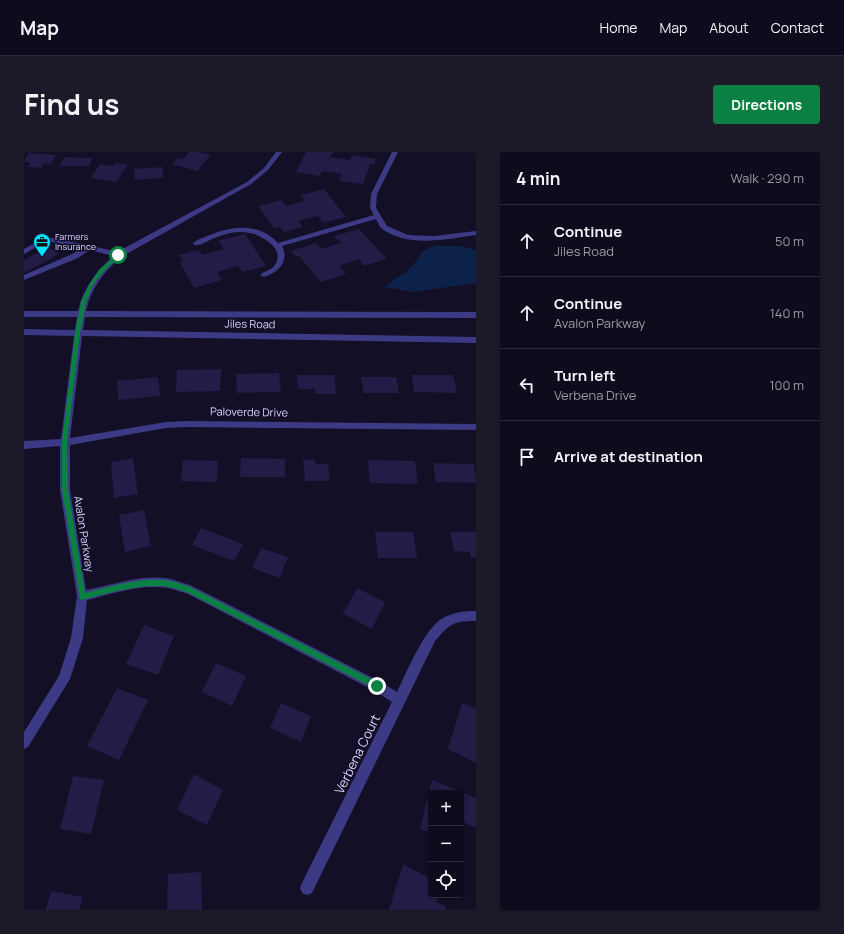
<!DOCTYPE html>
<meta charset="utf-8">
<style>
:root{--surface:#0e0b1c;--page:#1c1929;--text:#f1f3f6;--muted:#9b9ba3;--line:#2e2b3b;--accent:#0b8043}
body{margin:0;font-family:Manrope,sans-serif;background:var(--page);color:var(--text)}
.controls{position:absolute;right:12px;bottom:12px;display:grid;overflow:hidden;border-radius:4px;box-shadow:0 1px 3px #0004}
.controls button{width:36px;height:36px;display:grid;place-items:center;padding:0;border:0;border-bottom:1px solid var(--line);background:var(--surface);color:var(--text);font:20px sans-serif}
.stop{position:absolute;width:12px;height:12px;margin:-9px;border:3px solid #0b8043;border-radius:50%;background:#fff}
.stop.end{background:#0b8043;border-color:#fff;box-shadow:0 1px 4px #0008}
.list{margin:0;padding:0;list-style:none}
h2{display:flex;justify-content:space-between;align-items:center;height:52px;margin:0;padding:0 16px;font-size:17px}
h2 small{font-size:13px;font-weight:400;color:var(--muted)}
.list li{display:grid;grid-template-columns:26px 1fr auto;gap:12px;align-items:center;box-sizing:border-box;height:72px;padding:0 16px;border-top:1px solid var(--line)}
.list b{display:block;font-size:15px;white-space:nowrap}
.list p{margin:0;font-size:13px;white-space:nowrap;color:var(--muted)}
.list em{font-size:13px;font-style:normal;color:var(--muted)}
.icon{flex:none;width:22px;height:22px;fill:none;stroke:currentColor;stroke-width:2;stroke-linecap:round;stroke-linejoin:round}
.map{position:relative;flex:none;width:452px;height:758px;overflow:hidden;border-radius:4px}
header{display:flex;align-items:center;gap:24px;box-sizing:border-box;height:56px;padding:0 20px;background:var(--surface);border-bottom:1px solid var(--line)}
header strong{font-size:19px}
nav{display:flex;gap:22px;margin-inline-start:auto;font-size:14px}
.intro{display:flex;align-items:center;justify-content:space-between;box-sizing:border-box;height:96px;padding:0 24px}
h1{margin:0;font-size:28px}
.button{padding:10px 18px;border-radius:4px;background:var(--accent);color:#fff;font-size:14px;font-weight:700}
main{display:flex;gap:24px;padding:0 24px}
aside{flex:1;background:var(--surface);border-radius:4px;box-shadow:0 1px 3px #0004}
.map>svg:first-child{display:block}
.water{fill:#0c2248}
.building{fill:#241b47}
.lines{fill:none;stroke-linecap:round;stroke-linejoin:round}
.minor{fill:#3d3a85;fill-rule:evenodd}
.route{fill:#0b8043}
.labels{text-anchor:middle;stroke-width:3;stroke-linejoin:round;paint-order:stroke}
.far-poi-label{font-size:9px;fill:#d9d4ff;stroke:#130f26;text-anchor:start}
.street-label{font-size:11px;fill:#d9d4ff;stroke:#130f26}
.near-street-label{font-size:13px;fill:#d9d4ff;stroke:#130f26}
</style>
<header>
<strong>Map</strong>
<nav><a>Home</a><a>Map</a><a>About</a><a>Contact</a></nav>
</header>
<div class="intro"><h1>Find us</h1><a class="button">Directions</a></div>
<main>
<div class="map">
<svg width="452" height="758" viewBox="0 0 452 758">
<rect width="100%" height="100%" fill="#130f26"/>
<!-- water -->
<path class="water" d="M410 94H436L452 98V131L390 140 360 135 386 117 400 98Z"/>
<!-- building -->
<g class="building">
<path d="M165 0H174L187 3 173 19 148 12 155 6 159 7Z"/>
<path d="M282 0H309L306 5 326 8 328 3 352 7 350 12H346L339 32 315 29 318 22 298 19 296 24 272 20Z"/>
<path d="M4 1 32 3 27 12 19 11 17 16 4 15 6 11 0 10Z"/>
<path d="M40 5 68 6 65 14H36Z"/>
<path d="M92 11 104 13 92 30 66 26 76 12 90 14Z"/>
<path d="M139 15V26L111 28 110 17Z"/>
<path d="M300 37 322 65 299 71 294 64 274 69 279 75 260 80 256 75 250 76 234 54 258 48 262 54 281 49 277 43Z"/>
<path d="M335 77 363 107 340 114 335 107 315 114 322 122 297 130 275 104 272 105 267 99 292 91 297 97 317 91 310 84Z"/>
<path d="M221 82 242 114 218 120 214 114 193 120 198 128 170 136 156 111 159 110 155 103 175 98 178 103 200 97 194 89Z"/>
<path d="M24 95 35 102 2 120 0 118V108Z"/>
<path d="M197 217 196 239 152 240 153 218Z"/>
<path d="M255 221 257 240 213 241 212 222Z"/>
<path d="M273 223H310L312 242H291V237H274Z"/>
<path d="M388 223H429L433 241 390 240Z"/>
<path d="M134 225 136 244 94 248 93 229Z"/>
<path d="M337 225H372L375 241H340Z"/>
<path d="M109 306 114 342 90 346 87 310Z"/>
<path d="M217 306 261 307V325H216Z"/>
<path d="M159 308 194 309 193 330 157 329Z"/>
<path d="M279 308H291L292 312H304L306 329H281Z"/>
<path d="M344 308 391 309 394 332 346 331Z"/>
<path d="M409 311 450 312 452 331 412 330Z"/>
<path d="M120 358 127 394 101 400 95 363Z"/>
<path d="M177 376 219 392 210 409 168 393Z"/>
<path d="M351 380H389L393 406H354Z"/>
<path d="M426 380H452V406H447L446 400 430 399Z"/>
<path d="M237 396 264 405 256 426 228 416Z"/>
<path d="M333 436 361 450 348 477 319 462Z"/>
<path d="M120 473 150 484 134 523 102 512Z"/>
<path d="M192 511 222 524 208 554 178 540Z"/>
<path d="M93 536 124 548 95 608 63 594Z"/>
<path d="M257 551 287 564 277 590 246 576Z"/>
<path d="M438 551 452 557V611L424 597Z"/>
<path d="M170 622 199 638 183 673 153 658Z"/>
<path d="M49 624 80 628 67 682 36 677Z"/>
<path d="M408 628 452 646V676L437 669V641H407V681L396 677Z"/>
<path d="M379 712 407 727V743H414L412 750 422 755 421 758H365Z"/>
<path d="M177 720 178 758H143L144 722Z"/>
<path d="M27 739 59 745 55 758H22Z"/>
</g>
<g class="lines">
<!-- minor -->
<g class="minor">
<path d="M252 0H258L244 18 227 32 97 105C79 121 67 136 62 159L452 160V166L61 165 59 178 452 185V191L58 184 46 286 142 270 163 269 452 272V278L163 275 142 276 46 293V338L62 438C88 433 115 423 142 426 150 427 158 431 166 433L357 530 373 540C382 522 401 475 419 466 430 460 440 459 452 459V469C428 469 426 472 411 489L288 741 283 743 278 741 276 736 278 731 368 550 349 538 164 442C157 440 150 437 143 436 116 432 89 442 63 448L59 486 46 527 4 595 0 597V580L35 524 47 486 53 444 36 338V294L0 297V289L37 287 50 184 0 183V177L51 178 53 165H0V159H54C59 136 72 120 89 104L66 98 54 106 0 128V123L48 102 58 96 23 89 0 102V97L22 85 65 93 93 100 223 30 240 16Z"/>
<path d="M368 0H374L353 42 352 56 363 74 384 83 410 84 452 79V83C422 87 385 96 358 77 355 75 354 70 352 67L258 94C266 109 254 121 240 125L236 123C239 120 243 119 247 117 257 109 255 98 246 91 227 76 209 78 188 87 182 90 176 94 170 93L169 91C174 87 181 85 186 83 209 73 236 71 254 91L350 63 346 56 347 42Z"/>
</g>
</g>
<!-- route -->
<path class="route" d="M93 102 97 103 79 120 69 133 62 150 56 181 43 290 44 338 61 441C84 435 114 426 139 428 148 428 157 432 166 435L355 531V536H350L165 441C156 438 146 434 138 434 111 433 84 441 58 448L56 447 38 338V290L51 181 57 150 65 133 75 118Z"/>
<!-- icons -->
<defs>
<g id="office-pin" transform="scale(0.9)"><path d="M0 17L-7.5 6A9.5 9.5 0 1 1 7.5 6Z" fill="#00e5ff" stroke="#130f26"/><path d="M-6-3h4V-5.5h4V-3h4V5H-6ZM-1-4.5V-3h2v-1.5ZM-6 0V1H6V0Z" fill="#111"/></g>
</defs>
<g fill-rule="evenodd">
<use href="#office-pin" x="18" y="90"/>
</g>
<g class="labels">
<!-- far-poi labels -->
<g class="far-poi-label">
<text x="31" y="88">Farmers<tspan x="31" dy="10">Insurance</tspan></text>
</g>
<!-- street labels -->
<g class="street-label">
<text transform="translate(226 172) rotate(1)" y="4">Jiles Road</text>
<text transform="translate(225 260) rotate(1)" y="4">Paloverde Drive</text>
<text transform="translate(60 382) rotate(81)" y="4">Avalon Parkway</text>
</g>
<!-- near-street labels -->
<g class="near-street-label">
<text transform="translate(333 602) rotate(-64)" y="5">Verbena Court</text>
</g>
</g>
</svg>
<div class="controls">
<button>+</button>
<button>−</button>
<button><svg class="icon" aria-label="locate" viewBox="0 0 24 24"><circle cx="12" cy="12" r="6"/><path d="M12 2v4M12 18v4M2 12h4M18 12h4"/></svg></button>
</div>
<div class="stop" style="left:94px;top:103px"></div>
<div class="stop end" style="left:353px;top:534px"></div>
</div>
<aside>
<h2>4 min<small>Walk · 290 m</small></h2>
<ul class="list">
<li><svg class="icon" aria-label="ahead" viewBox="0 0 24 24"><path d="M12 20V5M6 11l6-6 6 6"/></svg><div><b>Continue</b><p>Jiles Road</p></div><em>50 m</em></li>
<li><svg class="icon" aria-label="ahead" viewBox="0 0 24 24"><path d="M12 20V5M6 11l6-6 6 6"/></svg><div><b>Continue</b><p>Avalon Parkway</p></div><em>140 m</em></li>
<li><svg class="icon" aria-label="left" viewBox="0 0 24 24"><path d="M17 20v-9H6M10 6l-5 5 5 5"/></svg><div><b>Turn left</b><p>Verbena Drive</p></div><em>100 m</em></li>
<li><svg class="icon" aria-label="arrive" viewBox="0 0 24 24"><path d="M6 21V4h12l-3 4 3 4H6"/></svg><div><b>Arrive at destination</b></div></li>
</ul>
</aside>
</main>
